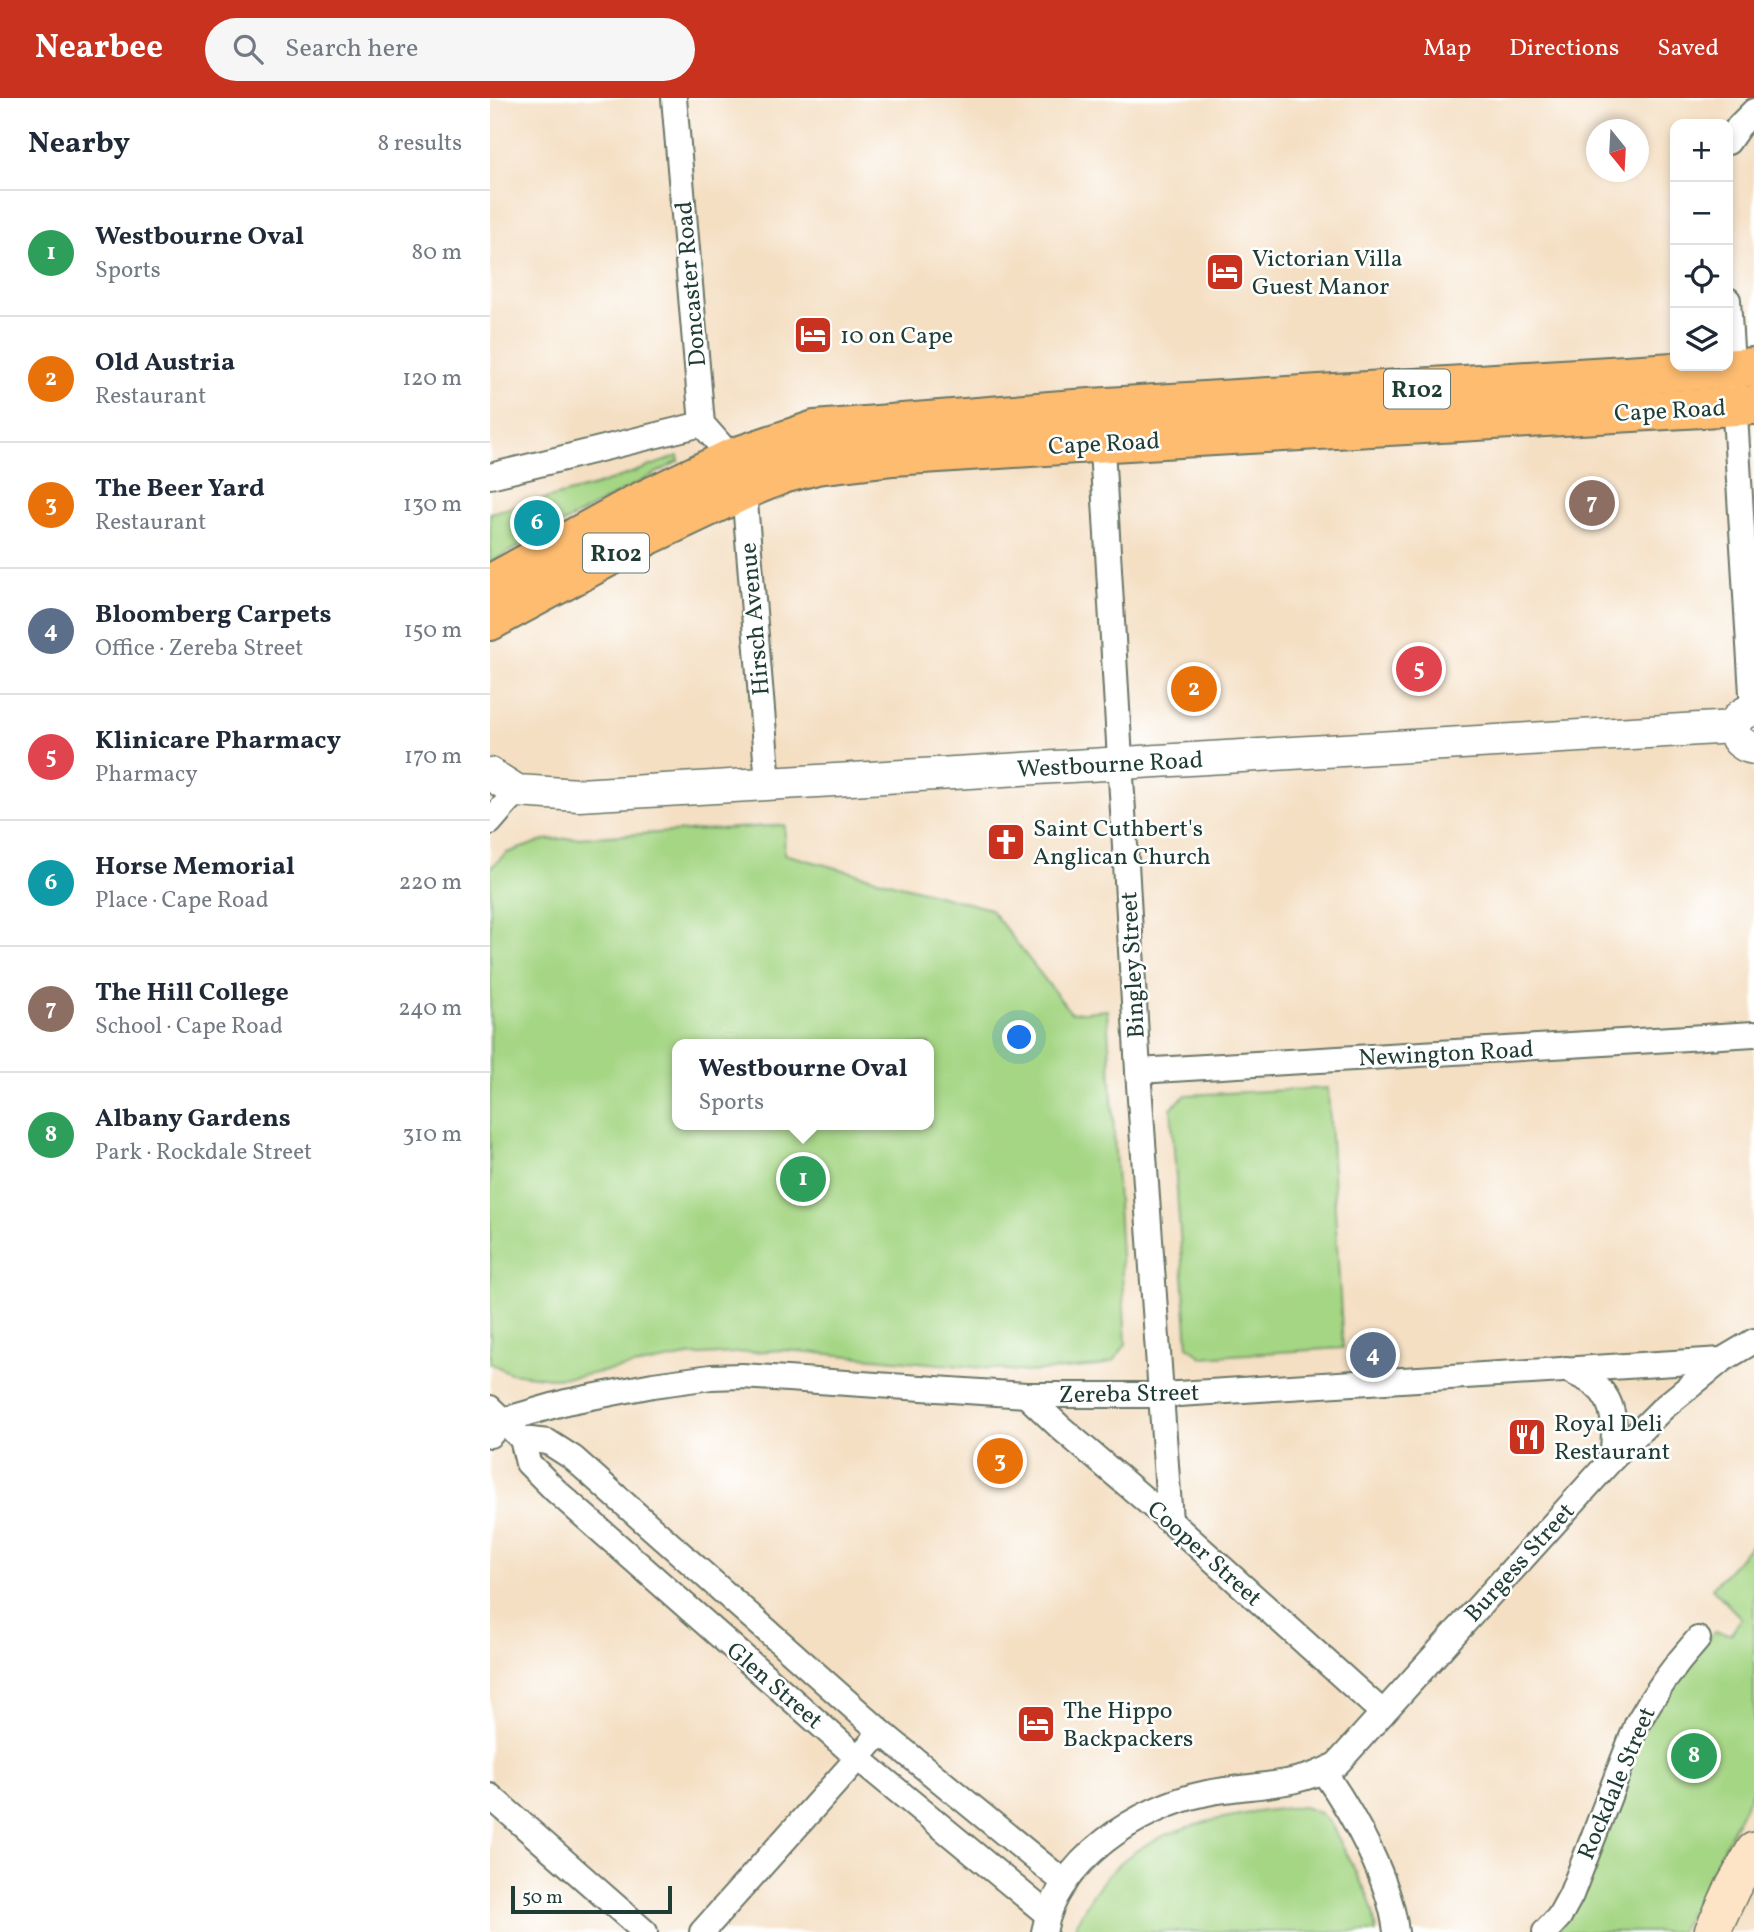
<!DOCTYPE html>
<meta charset="utf-8">
<style>
:root{--surface:#fff;--page:#f6f6f7;--text:#1f2937;--muted:#747a83;--line:#e0e1e3;--accent:#c8321e}
body{margin:0;font-family:Vollkorn,serif;background:var(--page);color:var(--text)}
.controls{position:absolute;right:21px;top:21px;display:grid;overflow:hidden;border-radius:14px;box-shadow:0 4px 10px #0003}
.controls button{width:63px;height:63px;display:grid;place-items:center;padding:0;border:0;border-bottom:2px solid var(--line);background:var(--surface);color:var(--text);font:35px sans-serif}
.compass{position:absolute;left:1096px;top:21px;width:63px;height:63px;border-radius:50%;background:var(--surface);box-shadow:0 4px 10px #0003;rotate:162deg}
.scale{position:absolute;left:21px;bottom:18px;width:161px;box-sizing:border-box;padding-left:7px;border:4px solid #1f3d34;border-top:0;font-size:19px;line-height:24px;white-space:nowrap;color:#1f3d34;-webkit-text-stroke:5px #fff;paint-order:stroke}
.you{position:absolute;left:530px;top:940px;width:24px;height:24px;margin:-18px;border:5px solid #fff;border-radius:50%;background:#1a73e8;box-shadow:0 0 0 10px #1a73e833}
.badge{display:grid;place-items:center;width:46px;height:46px;border-radius:50%;background:var(--accent);color:#fff;font-size:23px;font-weight:700}
.pin{position:absolute;translate:-50% -50%;border:4px solid #fff;box-shadow:0 2px 7px #0006}
.popup{position:absolute;left:182px;top:941px;width:262px;height:91px;box-sizing:border-box;display:grid;place-content:center;border-radius:14px;background:var(--surface);filter:drop-shadow(0 2px 5px #0005);font-size:23px;white-space:nowrap;color:var(--muted)}
.popup b{font-size:26px;color:var(--text)}
.popup::after{content:'';position:absolute;left:50%;top:100%;margin-left:-14px;border:14px solid transparent;border-top-color:var(--surface)}
.list{margin:0;padding:0;list-style:none}
h2{display:flex;justify-content:space-between;align-items:center;height:91px;margin:0;padding:0 28px;font-size:30px}
h2 small{font-size:23px;font-weight:400;color:var(--muted)}
.list li{display:grid;grid-template-columns:46px 1fr auto;gap:21px;align-items:center;box-sizing:border-box;height:126px;padding:0 28px;border-top:2px solid var(--line)}
.list b{display:block;font-size:26px;white-space:nowrap}
.list p{margin:0;font-size:23px;white-space:nowrap;color:var(--muted)}
.list em{font-size:23px;font-style:normal;color:var(--muted)}
.icon{flex:none;width:38px;height:38px;fill:none;stroke:currentColor;stroke-width:2;stroke-linecap:round;stroke-linejoin:round}
.map{position:relative;flex:none;width:1264px;height:1834px;overflow:hidden}
header{display:flex;align-items:center;gap:42px;box-sizing:border-box;height:98px;padding:0 35px;background:var(--accent);color:#fff}
header strong{font-size:33px}
nav{display:flex;gap:38px;margin-inline-start:auto;font-size:24px}
.search{width:490px;height:63px;background:var(--page);display:flex;align-items:center;gap:18px;box-sizing:border-box;padding:0 24px;border-radius:38px;color:var(--muted);font-size:26px}
main{display:flex}
aside{flex:1;background:var(--surface)}
.map>svg:first-child{display:block}
.green{fill:#a5d684;stroke:#628a5c;stroke-width:2;fill-rule:evenodd}
.lines{fill:none;stroke-linecap:round;stroke-linejoin:round}
.minor-casing{stroke:#6a7666;stroke-width:28}
.tertiary-casing{stroke:#6a7666;stroke-width:35}
.secondary-casing{stroke:#6a7666;stroke-width:38}
.primary-casing{stroke:#6a7666;stroke-width:42}
.minor{stroke:#fff;stroke-width:24}
.tertiary{stroke:#fff;stroke-width:32}
.secondary{stroke:#fee4c6;stroke-width:35}
.primary{stroke:#fdbc70;stroke-width:38}
.labels{text-anchor:middle;stroke-width:5;stroke-linejoin:round;paint-order:stroke}
.shield{fill:#fff;stroke:#627771;stroke-width:2}
.shield-label{font-size:23px;font-weight:bold;fill:#1f3d34}
.poi-label{font-size:24px;fill:#1f3d34;stroke:#fff;text-anchor:start}
.street-label{font-size:24px;fill:#1f3d34;stroke:#fff}
</style>
<header>
<strong>Nearbee</strong>
<div class="search"><svg class="icon" aria-label="search" viewBox="0 0 24 24"><circle cx="10" cy="10" r="6"/><path d="M15 15l6 6"/></svg>Search here</div>
<nav><a>Map</a><a>Directions</a><a>Saved</a></nav>
</header>
<main>
<aside>
<h2>Nearby<small>8 results</small></h2>
<ul class="list">
<li><span class="badge" style="background:#2e9e5b">1</span><div><b>Westbourne Oval</b><p>Sports</p></div><em>80 m</em></li>
<li><span class="badge" style="background:#e8710a">2</span><div><b>Old Austria</b><p>Restaurant</p></div><em>120 m</em></li>
<li><span class="badge" style="background:#e8710a">3</span><div><b>The Beer Yard</b><p>Restaurant</p></div><em>130 m</em></li>
<li><span class="badge" style="background:#5c6f8a">4</span><div><b>Bloomberg Carpets</b><p>Office · Zereba Street</p></div><em>150 m</em></li>
<li><span class="badge" style="background:#e0444e">5</span><div><b>Klinicare Pharmacy</b><p>Pharmacy</p></div><em>170 m</em></li>
<li><span class="badge" style="background:#0f9aa8">6</span><div><b>Horse Memorial</b><p>Place · Cape Road</p></div><em>220 m</em></li>
<li><span class="badge" style="background:#8d6e63">7</span><div><b>The Hill College</b><p>School · Cape Road</p></div><em>240 m</em></li>
<li><span class="badge" style="background:#2e9e5b">8</span><div><b>Albany Gardens</b><p>Park · Rockdale Street</p></div><em>310 m</em></li>
</ul>
</aside>
<div class="map">
<svg width="1264" height="1834" viewBox="0 0 1264 1834">
<rect width="100%" height="100%" fill="#fff"/>
<filter id="ink" filterUnits="userSpaceOnUse"><feTurbulence type="fractalNoise" baseFrequency=".0143" numOctaves="2"/><feDisplacementMap in="SourceGraphic" scale="14" xChannelSelector="R" yChannelSelector="G"/><feConvolveMatrix kernelMatrix="1 2 1 2 8 2 1 2 1" color-interpolation-filters="sRGB"/></filter>
<filter id="wash" filterUnits="userSpaceOnUse"><feTurbulence type="fractalNoise" baseFrequency=".00686" numOctaves="4" result="noise"/><feDisplacementMap in="SourceGraphic" scale="28" xChannelSelector="R" yChannelSelector="G"/><feGaussianBlur stdDeviation="1.57" result="paint"/><feColorMatrix in="noise" values="0 0 0 0 0 0 0 0 0 0 0 0 0 0 0 0 0 1.4 0 .05"/><feComposite in="paint" operator="in"/></filter>
<g filter="url(#wash)">
<rect width="100%" height="100%" fill="#f4dfc3"/>
<!-- green -->
<g class="green">
<path d="M188 358 189 363 0 464V415L105 388Z"/>
<path d="M295 727 294 756 500 811 581 915 617 912 636 1246 624 1263 610 1268 539 1274 294 1252 198 1258 84 1279 60 1280 20 1275 0 1265V770L17 755 54 742ZM439 946V1027H187V946Z"/>
<path d="M838 990 853 1250 712 1259 698 1248 681 1010 696 997Z"/>
<path d="M1264 1444V1690L1190 1834H1068L1154 1630 1183 1586 1224 1534 1241 1536 1251 1520 1222 1490Z"/>
<path d="M814 1709 830 1715 841 1726 878 1798 883 1814 886 1834H583C614 1760 663 1733 739 1719 764 1714 788 1710 814 1709Z"/>
</g>
</g>
<g filter="url(#ink)">
<g class="lines">
<!-- minor casing -->
<g class="minor-casing">
<g id="minor">
<path d="M184 0 212 326 242 360 254 392 278 685"/>
<path d="M1238 44 1249 28 1264 13"/>
<path d="M1238 202 1263 612"/>
<path d="M611 333 648 973 680 1423"/>
<path d="M0 378 212 326"/>
<path d="M0 724 27 693"/>
<path d="M648 973 1264 936"/>
<path d="M1076 1271C1085 1276 1097 1280 1105 1287 1128 1305 1125 1336 1122 1361"/>
<path d="M536 1297 571 1330 680 1423 893 1615"/>
<path d="M0 1310 32 1341 38 1365 66 1393 368 1660 557 1816"/>
<path d="M0 1337 14 1322 76 1304 163 1287 221 1279 252 1278 536 1297H672L1232 1262 1264 1243"/>
<path d="M32 1341 58 1344 83 1360 391 1634 575 1785"/>
<path d="M834 1674C864 1718 900 1781 906 1834"/>
<path d="M0 1698 155 1834"/>
<path d="M212 1834 391 1634"/>
<path d="M554 1834C567 1762 649 1709 717 1695 761 1686 806 1690 847 1666L1122 1361 1173 1310 1232 1262"/>
<path d="M1055 1834 1069 1819 1081 1797 1147 1626C1164 1595 1184 1568 1208 1541"/>
</g>
</g>
<!-- tertiary casing -->
<g class="tertiary-casing">
<g id="tertiary">
<path d="M1264 612C1238 616 1237 646 1264 650"/>
<path d="M0 676 27 693 89 697 1244 629"/>
</g>
</g>
<!-- secondary casing -->
<g class="secondary-casing">
<path id="secondary" d="M1222 1834 1242 1791 1264 1752"/>
</g>
<!-- primary casing -->
<g class="primary-casing">
<g id="primary">
<path d="M0 486 146 406 242 360 325 332 585 311 1264 269"/>
<path d="M0 523 159 437 254 392 293 376 327 367 403 358 586 346 1264 307"/>
</g>
</g>
<!-- minor -->
<use href="#minor" class="minor"/>
<!-- tertiary -->
<use href="#tertiary" class="tertiary"/>
<!-- secondary -->
<use href="#secondary" class="secondary"/>
<!-- primary -->
<use href="#primary" class="primary"/>
</g>
</g>
<!-- icons -->
<defs>
<g id="hotel-square" transform="scale(2.0125)"><rect x="-9" y="-9" width="18" height="18" rx="4" fill="#c8321e" stroke="#fff"/><path d="M-6-4.5h1.5V1H6V5H4.5V3h-9V5H-6ZM-4 0a1.8 1.8 0 1 1 3.6 0ZM.5 0V-2.5h3Q6-2.5 6 0Z" fill="#fff"/></g>
<g id="church-square" transform="scale(2.0125)"><rect x="-9" y="-9" width="18" height="18" rx="4" fill="#c8321e" stroke="#fff"/><path d="M-1.2-6h2.4v3.5h3.3v2.4h-3.3V6h-2.4V-.1h-3.3v-2.4h3.3Z" fill="#fff"/></g>
<g id="restaurant-square" transform="scale(2.0125)"><rect x="-9" y="-9" width="18" height="18" rx="4" fill="#c8321e" stroke="#fff"/><path d="M-5-6h1v4h1v-4h1v4h1v-4h1v5L-1.5 .5V6h-2V.5L-5-1ZM5-6V6H3V1.5H1.5Q1.5-4 5-6Z" fill="#fff"/></g>
</defs>
<g fill-rule="evenodd">
<use href="#hotel-square" x="735" y="174"/>
<use href="#hotel-square" x="323" y="237"/>
<use href="#church-square" x="516" y="744"/>
<use href="#restaurant-square" x="1037" y="1339"/>
<use href="#hotel-square" x="546" y="1626"/>
</g>
<g class="labels">
<!-- shield labels -->
<g class="shield">
<rect x="894" y="271.5" width="66" height="39" rx="5"/>
<rect x="93" y="435.5" width="66" height="39" rx="5"/>
</g>
<g class="shield-label">
<text x="927" y="299">R102</text>
<text x="126" y="463">R102</text>
</g>
<!-- poi labels -->
<g class="poi-label">
<text x="762" y="168">Victorian Villa<tspan x="762" dy="28">Guest Manor</tspan></text>
<text x="350" y="245">10 on Cape</text>
<text x="543" y="738">Saint Cuthbert's<tspan x="543" dy="28">Anglican Church</tspan></text>
<text x="1064" y="1333">Royal Deli<tspan x="1064" dy="28">Restaurant</tspan></text>
<text x="573" y="1620">The Hippo<tspan x="573" dy="28">Backpackers</tspan></text>
</g>
<!-- street labels -->
<g class="street-label">
<text transform="translate(200 186) rotate(-95)" y="8">Doncaster Road</text>
<text transform="translate(1180 312) rotate(-3)" y="8">Cape Road</text>
<text transform="translate(614 345) rotate(-3)" y="8">Cape Road</text>
<text transform="translate(264 521) rotate(-95)" y="8">Hirsch Avenue</text>
<text transform="translate(620 666) rotate(-3)" y="8">Westbourne Road</text>
<text transform="translate(642 867) rotate(-93)" y="8">Bingley Street</text>
<text transform="translate(956 955) rotate(-3)" y="8">Newington Road</text>
<text transform="translate(639 1295) rotate(-1)" y="8">Zereba Street</text>
<text transform="translate(715 1455) rotate(42)" y="8">Cooper Street</text>
<text transform="translate(1029 1464) rotate(-48)" y="8">Burgess Street</text>
<text transform="translate(285 1587) rotate(41)" y="8">Glen Street</text>
<text transform="translate(1126 1685) rotate(-67)" y="8">Rockdale Street</text>
</g>
</g>
</svg>
<div class="controls">
<button>+</button>
<button>−</button>
<button><svg class="icon" aria-label="locate" viewBox="0 0 24 24"><circle cx="12" cy="12" r="6"/><path d="M12 2v4M12 18v4M2 12h4M18 12h4"/></svg></button>
<button><svg class="icon" aria-label="layers" viewBox="0 0 24 24"><path d="M12 4l9 5-9 5-9-5zM3 14l9 5 9-5"/></svg></button>
</div>
<svg class="compass" viewBox="-18 -18 36 36"><path d="M0-13l5 13h-10z" fill="#e53935"/><path d="M0 13l5-13h-10z" fill="#747a83"/></svg>
<div class="scale">50 m</div>
<div class="you"></div>
<div class="pin badge" style="left:313px;top:1081px;background:#2e9e5b">1</div>
<div class="popup"><b>Westbourne Oval</b>Sports</div>
<div class="pin badge" style="left:704px;top:591px;background:#e8710a">2</div>
<div class="pin badge" style="left:510px;top:1363px;background:#e8710a">3</div>
<div class="pin badge" style="left:883px;top:1257px;background:#5c6f8a">4</div>
<div class="pin badge" style="left:929px;top:571px;background:#e0444e">5</div>
<div class="pin badge" style="left:47px;top:425px;background:#0f9aa8">6</div>
<div class="pin badge" style="left:1102px;top:405px;background:#8d6e63">7</div>
<div class="pin badge" style="left:1204px;top:1658px;background:#2e9e5b">8</div>
</div>
</main>
